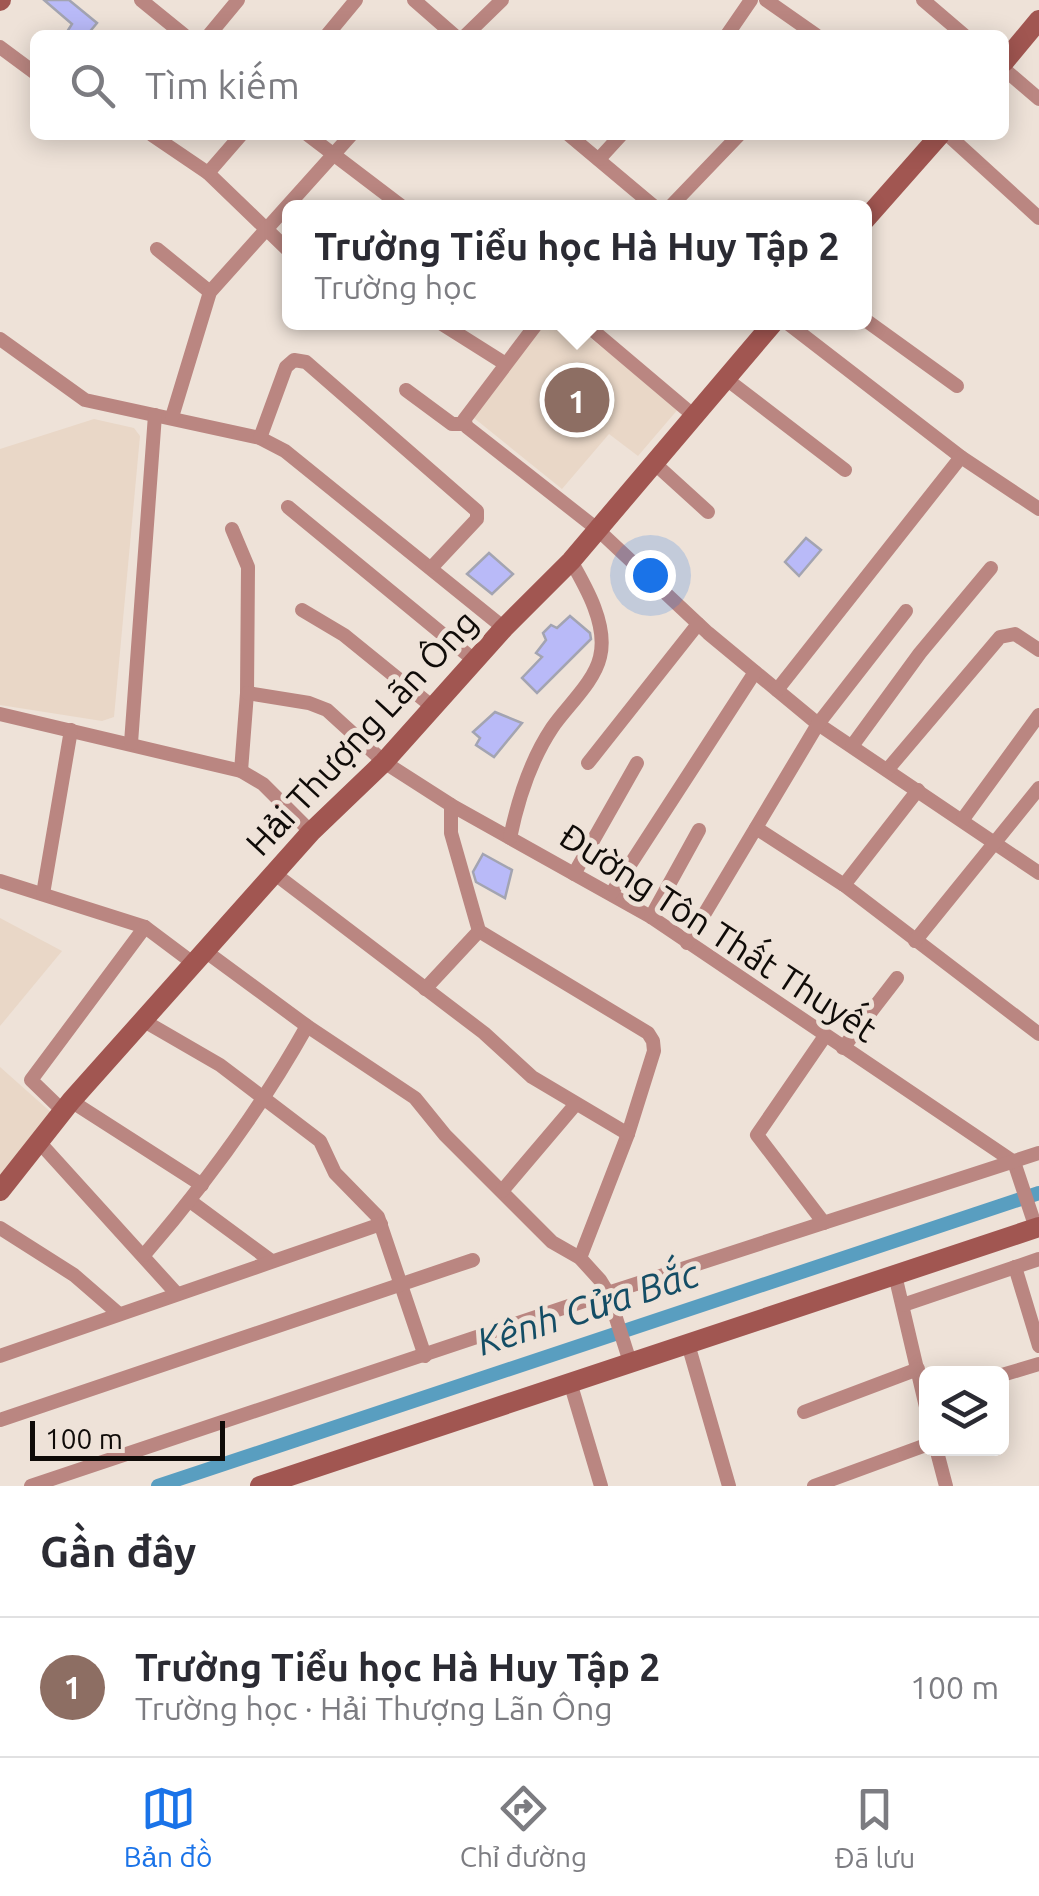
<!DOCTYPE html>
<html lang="vi">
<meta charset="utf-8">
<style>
:root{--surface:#fff;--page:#f2f2f3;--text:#2b2b33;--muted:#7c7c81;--line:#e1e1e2;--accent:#1a73e8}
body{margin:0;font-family:Ubuntu,sans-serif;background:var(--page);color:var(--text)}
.controls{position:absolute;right:30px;bottom:30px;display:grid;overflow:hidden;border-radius:15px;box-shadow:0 5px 25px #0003}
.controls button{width:90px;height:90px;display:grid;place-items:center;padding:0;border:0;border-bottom:2px solid var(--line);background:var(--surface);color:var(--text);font:50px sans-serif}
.scale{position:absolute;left:30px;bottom:25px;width:195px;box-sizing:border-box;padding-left:10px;border:5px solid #0f0b08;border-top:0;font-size:28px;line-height:35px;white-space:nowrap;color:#0f0b08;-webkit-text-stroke:8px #eee2d8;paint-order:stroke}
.you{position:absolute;left:650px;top:575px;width:35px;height:35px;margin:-25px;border:8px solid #fff;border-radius:50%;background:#1a73e8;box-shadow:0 0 0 15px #1a73e833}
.badge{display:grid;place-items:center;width:65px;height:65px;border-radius:50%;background:var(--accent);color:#fff;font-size:32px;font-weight:700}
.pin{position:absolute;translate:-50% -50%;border:5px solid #fff;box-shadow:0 2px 10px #0006}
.popup{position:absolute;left:282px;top:200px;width:590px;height:130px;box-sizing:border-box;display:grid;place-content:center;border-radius:15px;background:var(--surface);filter:drop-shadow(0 2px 8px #0005);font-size:32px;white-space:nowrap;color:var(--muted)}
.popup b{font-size:38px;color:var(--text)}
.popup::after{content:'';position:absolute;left:50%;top:100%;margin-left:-20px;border:20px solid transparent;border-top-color:var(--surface)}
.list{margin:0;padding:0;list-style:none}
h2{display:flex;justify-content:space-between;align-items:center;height:130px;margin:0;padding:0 40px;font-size:42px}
h2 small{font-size:32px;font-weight:400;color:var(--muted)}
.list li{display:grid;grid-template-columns:65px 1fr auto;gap:30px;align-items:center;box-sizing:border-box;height:140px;padding:0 40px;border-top:2px solid var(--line)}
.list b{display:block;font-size:38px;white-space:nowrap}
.list p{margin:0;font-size:32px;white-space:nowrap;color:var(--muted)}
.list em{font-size:32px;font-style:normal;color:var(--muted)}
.icon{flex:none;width:55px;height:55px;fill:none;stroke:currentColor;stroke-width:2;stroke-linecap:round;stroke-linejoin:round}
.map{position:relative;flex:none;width:1039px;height:1486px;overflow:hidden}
.search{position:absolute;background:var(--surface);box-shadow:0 5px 25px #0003;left:30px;right:30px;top:30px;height:110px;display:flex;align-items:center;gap:25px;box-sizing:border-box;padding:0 35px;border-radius:15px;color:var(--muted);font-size:38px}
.sheet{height:270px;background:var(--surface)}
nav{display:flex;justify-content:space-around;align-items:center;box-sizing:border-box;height:140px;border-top:2px solid var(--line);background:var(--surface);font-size:28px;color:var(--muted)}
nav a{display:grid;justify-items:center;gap:5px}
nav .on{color:var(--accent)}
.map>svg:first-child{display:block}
.built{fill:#e9d7c7}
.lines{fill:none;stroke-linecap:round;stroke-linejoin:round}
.canal{stroke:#599ec0;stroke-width:14}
.building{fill:#b9baf8;stroke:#a3a4b1;stroke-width:2.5}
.street{stroke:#ba8681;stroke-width:14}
.secondary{stroke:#a15651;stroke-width:20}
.labels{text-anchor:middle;stroke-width:10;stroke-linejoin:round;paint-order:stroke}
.street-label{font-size:35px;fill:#0f0b08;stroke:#eee2d8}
.water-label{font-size:38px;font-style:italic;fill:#144d65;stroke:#eee2d8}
</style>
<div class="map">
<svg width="1039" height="1486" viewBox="0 0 1039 1486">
<rect width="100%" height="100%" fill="#eee2d8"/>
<!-- built -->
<g class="built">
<path d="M544 322 571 323 679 408 638 456 609 434 562 489 474 418Z"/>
<path d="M94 419 134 428 140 436 114 717 102 721 0 705V449Z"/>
<path d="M0 918 62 951 0 1026Z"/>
<path d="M0 1067 54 1115 0 1179Z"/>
</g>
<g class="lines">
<!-- canal -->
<path class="canal" d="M158 1486 1039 1193"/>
</g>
<!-- building -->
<g class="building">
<path d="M44 0H69L97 23 87 35H65L72 24Z"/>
<path d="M806 538 821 550 799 576 785 562Z"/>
<path d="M489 553 513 574 492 594 467 574Z"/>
<path d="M570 616 590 633 591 639 537 693 522 678 542 657 536 653 546 640 543 633 551 625 557 628Z"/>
<path d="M495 712 522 723 494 757 476 745 480 738 473 732Z"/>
<path d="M483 854 512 870 505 898 476 882 473 872Z"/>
</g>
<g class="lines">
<!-- street -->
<g class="street">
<path d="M141 0 184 35"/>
<path d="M414 0 454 35"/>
<path d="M766 0 816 35"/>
<path d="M923 0 964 35"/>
<path d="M209 35 238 0"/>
<path d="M327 35 356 0"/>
<path d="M466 35 502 0"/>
<path d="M727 35 751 0"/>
<path d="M0 47 35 73"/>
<path d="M1004 69 1039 99"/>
<path d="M152 135 208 173 290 252"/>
<path d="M308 135 404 208"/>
<path d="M569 135 656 208"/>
<path d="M948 135 1039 218"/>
<path d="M599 159 621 135"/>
<path d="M208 173 241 135"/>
<path d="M669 208 739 135"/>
<path d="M157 249 210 292"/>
<path d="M864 319 957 386"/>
<path d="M439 322 504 363"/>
<path d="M538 322 464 420 467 427 597 529 708 633 818 724 1039 873"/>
<path d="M583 322 693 415"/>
<path d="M786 322 961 457 1039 509"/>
<path d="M0 339 85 400 260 438 285 451 504 628"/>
<path d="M725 378 845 470"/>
<path d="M406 390 452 424H464"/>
<path d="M172 417 210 292 351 135"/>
<path d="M260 438 286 367 294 360 306 362 477 511V519L432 567"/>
<path d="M653 462 708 512"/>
<path d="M288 507 474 660"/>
<path d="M232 529 248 567 247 693 241 771"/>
<path d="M302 610 344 635 434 708"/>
<path d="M777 690 961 457"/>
<path d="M247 693 309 703 327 710 384 762 451 805 651 917 1014 1162 1036 1228"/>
<path d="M0 714 241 771 263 784 311 832"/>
<path d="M131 743 155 415"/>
<path d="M852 746 920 653 991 568"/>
<path d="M588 763 698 624"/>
<path d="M888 769 1000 637 1015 634 1039 650"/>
<path d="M451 805V833L479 931 648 1033 653 1041 654 1051 628 1134 580 1258"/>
<path d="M963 819 1039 715"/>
<path d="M756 828 844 885 1039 1034"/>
<path d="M510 838C518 799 530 761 552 728 566 707 594 683 600 657 608 625 586 587 571 561"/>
<path d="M275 874 484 1033 532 1077 628 1134"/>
<path d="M574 874 637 763"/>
<path d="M0 881 145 927 193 963"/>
<path d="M844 885 918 790"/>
<path d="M43 894 71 730"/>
<path d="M611 894 755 672"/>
<path d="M651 917 699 830"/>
<path d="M915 941 1039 788"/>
<path d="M687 943 818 724 906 611"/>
<path d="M205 951 307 1026 415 1098 445 1135 552 1242 580 1258 600 1280 608 1293 630 1362"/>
<path d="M425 989 479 931"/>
<path d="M144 1021 220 1065 320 1141 335 1173 378 1217 425 1356"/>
<path d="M843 1048 897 978"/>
<path d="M71 1101 202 1185"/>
<path d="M63 1111 31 1080 145 927"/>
<path d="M40 1143 177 1294"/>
<path d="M502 1191 575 1105"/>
<path d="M190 1201 270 1260"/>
<path d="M824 1223 757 1135 825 1036"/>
<path d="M0 1228 74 1275 119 1314"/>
<path d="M144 1255C207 1182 260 1110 307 1026"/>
<path d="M1015 1267 1039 1346"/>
<path d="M895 1275 926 1407"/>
<path d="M903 1305 1039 1259"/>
<path d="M688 1344 729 1486"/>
<path d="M0 1356 381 1224"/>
<path d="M1002 1375 1039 1364"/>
<path d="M570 1382 601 1486"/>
<path d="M804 1412 918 1369"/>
<path d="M0 1420 473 1260"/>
<path d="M936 1448 946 1486"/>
<path d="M31 1486 608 1293 1039 1153"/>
<path d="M814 1486 926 1445"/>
</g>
<!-- secondary -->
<g class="secondary">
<path d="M0 1 1 0"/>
<path d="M1004 62 1039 20"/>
<path d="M864 221 940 135"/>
<path d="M0 1191 71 1101 311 832 384 762 504 628 571 561 774 322"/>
<path d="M260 1486 1039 1227"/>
</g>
</g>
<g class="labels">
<!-- street labels -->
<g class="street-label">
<text transform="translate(362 733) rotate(-47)" y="12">Hải Thượng Lãn Ông</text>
<text transform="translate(718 933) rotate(33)" y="12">Đường Tôn Thất Thuyết</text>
</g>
<!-- water labels -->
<g class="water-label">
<text transform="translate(588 1308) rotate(-18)" y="13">Kênh Cửa Bắc</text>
</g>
</g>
</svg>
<div class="controls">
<button><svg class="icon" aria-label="layers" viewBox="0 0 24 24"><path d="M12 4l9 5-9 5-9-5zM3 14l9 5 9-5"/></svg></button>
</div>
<div class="scale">100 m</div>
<div class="you"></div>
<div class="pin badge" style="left:577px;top:400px;background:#8d6e63">1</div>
<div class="popup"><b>Trường Tiểu học Hà Huy Tập 2</b>Trường học</div>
<div class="search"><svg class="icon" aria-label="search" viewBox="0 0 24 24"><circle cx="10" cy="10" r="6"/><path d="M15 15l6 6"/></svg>Tìm kiếm</div>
</div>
<section class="sheet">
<h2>Gần đây<small></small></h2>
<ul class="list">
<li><span class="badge" style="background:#8d6e63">1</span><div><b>Trường Tiểu học Hà Huy Tập 2</b><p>Trường học · Hải Thượng Lãn Ông</p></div><em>100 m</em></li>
</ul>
</section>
<nav>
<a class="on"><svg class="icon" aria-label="map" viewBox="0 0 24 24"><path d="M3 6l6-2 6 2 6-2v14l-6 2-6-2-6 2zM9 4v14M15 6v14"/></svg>Bản đồ</a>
<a><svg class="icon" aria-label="directions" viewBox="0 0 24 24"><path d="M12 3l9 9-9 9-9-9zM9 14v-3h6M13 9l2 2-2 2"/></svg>Chỉ đường</a>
<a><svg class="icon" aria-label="saved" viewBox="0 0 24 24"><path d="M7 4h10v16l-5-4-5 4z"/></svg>Đã lưu</a>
</nav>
